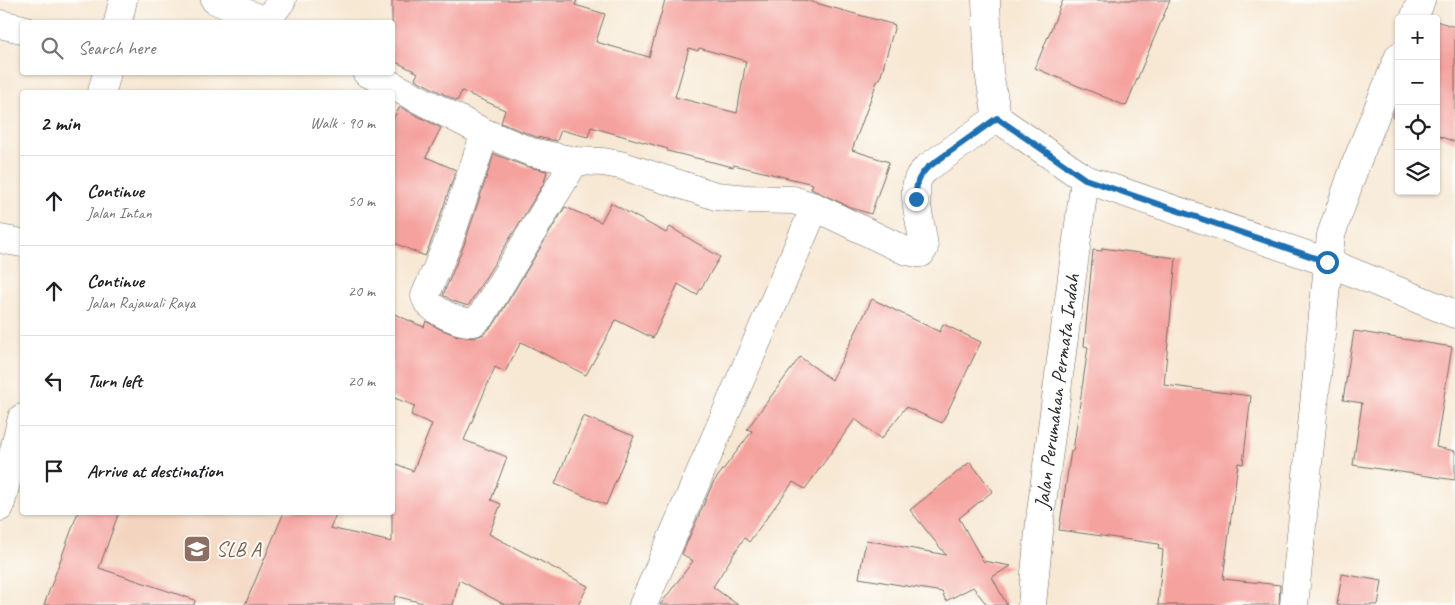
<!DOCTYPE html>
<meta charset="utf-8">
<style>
:root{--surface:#fff;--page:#f2f2f2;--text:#202124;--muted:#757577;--line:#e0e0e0}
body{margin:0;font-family:Caveat,sans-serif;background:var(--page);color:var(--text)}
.controls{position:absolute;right:15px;top:15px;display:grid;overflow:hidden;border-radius:5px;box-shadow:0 1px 4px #0004}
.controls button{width:45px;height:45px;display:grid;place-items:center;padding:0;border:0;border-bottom:1px solid var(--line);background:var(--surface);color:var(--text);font:25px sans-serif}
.stop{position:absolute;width:15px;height:15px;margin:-11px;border:4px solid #1f6fb2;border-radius:50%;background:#fff}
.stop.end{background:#1f6fb2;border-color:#fff;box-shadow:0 1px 5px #0008}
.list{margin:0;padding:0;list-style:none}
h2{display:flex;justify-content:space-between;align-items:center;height:65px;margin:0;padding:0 20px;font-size:21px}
h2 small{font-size:16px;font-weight:400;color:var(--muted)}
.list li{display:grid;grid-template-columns:32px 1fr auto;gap:15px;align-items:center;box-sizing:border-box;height:90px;padding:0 20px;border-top:1px solid var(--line)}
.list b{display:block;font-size:19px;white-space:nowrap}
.list p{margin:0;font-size:16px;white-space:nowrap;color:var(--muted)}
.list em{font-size:16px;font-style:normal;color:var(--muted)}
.icon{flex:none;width:28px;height:28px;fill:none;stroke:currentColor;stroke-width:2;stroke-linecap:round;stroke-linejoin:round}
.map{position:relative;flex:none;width:1455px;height:605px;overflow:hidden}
.search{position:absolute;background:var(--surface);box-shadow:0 1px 4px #0004;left:20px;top:20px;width:375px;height:55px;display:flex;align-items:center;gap:12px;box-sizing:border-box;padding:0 18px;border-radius:5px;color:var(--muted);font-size:19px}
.panel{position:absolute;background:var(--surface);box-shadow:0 1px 4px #0004;left:20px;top:90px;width:375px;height:425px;border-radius:5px}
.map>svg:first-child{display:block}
.built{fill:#f3d4be}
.building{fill:#f5a29f;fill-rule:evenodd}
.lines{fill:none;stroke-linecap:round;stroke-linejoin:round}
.minor-casing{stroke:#726d66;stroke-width:29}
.minor{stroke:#fff;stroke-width:28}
.route{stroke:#1f6fb2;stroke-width:6}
.labels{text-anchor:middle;stroke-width:4;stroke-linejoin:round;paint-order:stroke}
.street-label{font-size:21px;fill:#2b2b2b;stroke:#fdfcf7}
.education-label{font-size:21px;fill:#785e54;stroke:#fdfcf7;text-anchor:start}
</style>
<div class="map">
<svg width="1455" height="605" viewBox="0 0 1455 605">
<rect width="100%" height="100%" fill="#fdfcf7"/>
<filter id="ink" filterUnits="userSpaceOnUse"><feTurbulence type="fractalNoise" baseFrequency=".02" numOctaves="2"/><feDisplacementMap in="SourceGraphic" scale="10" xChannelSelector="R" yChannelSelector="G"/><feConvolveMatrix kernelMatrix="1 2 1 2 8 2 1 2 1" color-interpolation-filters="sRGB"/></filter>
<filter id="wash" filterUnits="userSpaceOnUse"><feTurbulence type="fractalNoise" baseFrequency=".0096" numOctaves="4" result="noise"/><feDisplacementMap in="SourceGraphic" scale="20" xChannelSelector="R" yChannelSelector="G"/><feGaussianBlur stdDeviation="1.12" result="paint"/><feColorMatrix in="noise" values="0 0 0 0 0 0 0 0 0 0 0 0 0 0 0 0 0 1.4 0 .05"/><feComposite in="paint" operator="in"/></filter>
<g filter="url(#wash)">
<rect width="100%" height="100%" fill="#f7e8d4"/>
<!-- built -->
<path class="built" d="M81 513H344L302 605H99Z"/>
<g id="blocks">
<!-- building -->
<g class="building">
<path d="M392 0H577L575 5 605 14 596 42 649 57 665 0H805L895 25 880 79H878L852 150 889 162 871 214 852 208 811 189 813 184 734 165 733 167 667 151 668 149 591 127 588 137 561 130 557 141 536 137 501 123 505 110 462 91 457 101 415 79 418 73 392 60ZM689 48 698 51 699 48 746 61 737 113 675 97Z"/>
<path d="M1063 0H1170L1126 106 1035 68Z"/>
<path d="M1436 21 1455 27V142L1436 135Z"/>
<path d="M1399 100V120L1392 117Z"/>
<path d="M400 107 441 128 426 157 456 170 434 234 425 256 392 242V120Z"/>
<path d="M494 154 525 166 547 171 544 183 468 306 453 301 443 295 464 245Z"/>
<path d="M611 203 666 233 670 227 720 257 697 295 678 284 653 338 616 320 586 375 521 342 505 372 495 367 464 440 507 457 491 500 501 504 489 534 588 586 578 605H505L459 580 453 605H431L395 596 393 605H245L284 512H337L330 528 392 542V462L413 471 432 424 411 415 415 406 392 397V313L424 327 426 321 440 329 458 336 474 338 484 334 495 323 565 207 601 222Z"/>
<path d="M1102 248 1176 258 1164 385 1251 396 1243 464 1238 463 1223 579 1280 585 1279 605H1158L1163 550 1158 549 1159 544 1059 530 1071 451H1073L1088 347 1084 346 1093 250 1102 251Z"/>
<path d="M872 299 940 332 943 324 981 342 942 423 906 407 881 439 855 419 805 489 793 482 749 542 744 538 713 587 738 605H660L693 561 682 554 713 483 752 431 747 429 800 357 832 380Z"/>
<path d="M1354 331 1452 347 1436 447 1455 451V480L1353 465 1362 403 1343 400Z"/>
<path d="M583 416 634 436 606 505 555 484Z"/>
<path d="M970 462 993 491 959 518 983 561 1011 566 992 577 1007 605H987L973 587 946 601 942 592 859 578 866 540 946 555 910 510Z"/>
<path d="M78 512H119L99 568 195 600 194 605H44Z"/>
<path d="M1342 574 1382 581 1378 605H1337Z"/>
</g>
</g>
</g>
<g filter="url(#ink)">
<use href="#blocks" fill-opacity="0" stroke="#726d66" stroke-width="1"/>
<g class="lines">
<!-- minor casing -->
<g class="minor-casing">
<g id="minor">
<path d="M215 0 267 22"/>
<path d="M986 0 989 72 997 118 1085 179 1327 262 1455 314"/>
<path d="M1414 19 1421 0"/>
<path d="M118 22 123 0"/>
<path d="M266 22 282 0"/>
<path d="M0 24 22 29"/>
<path d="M366 72 485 133 531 152 575 161 603 162 620 165 716 196 748 199 793 200 815 207 904 250 916 253H921L924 248C923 229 910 193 919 177 921 173 925 170 927 168L997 118"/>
<path d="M102 92 107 72"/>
<path d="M485 133 449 240 425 296C428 310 461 324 474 322L482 315 575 161"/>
<path d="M0 239 22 243"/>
<path d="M0 507 22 418"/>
<path d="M643 605 815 207"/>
<path id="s1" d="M1032 605 1041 511 1085 179"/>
<path d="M1294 605 1331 235 1355 166 1399 56"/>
</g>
</g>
<!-- minor -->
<use href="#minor" class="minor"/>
</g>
</g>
<g class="lines" filter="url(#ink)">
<!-- route -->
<path class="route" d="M916 199C916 184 917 179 927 168L997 118 1085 179 1327 262"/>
</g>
<!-- icons -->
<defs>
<g id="school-square" transform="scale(1.4375)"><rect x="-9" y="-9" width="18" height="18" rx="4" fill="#8d6e63" stroke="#fdfcf7"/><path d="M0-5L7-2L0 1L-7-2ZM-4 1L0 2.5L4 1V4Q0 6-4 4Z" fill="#fff"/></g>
</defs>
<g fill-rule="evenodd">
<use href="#school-square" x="197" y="549"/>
</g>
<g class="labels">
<!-- street labels -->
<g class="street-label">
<text dy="7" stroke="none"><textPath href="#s1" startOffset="215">Jalan Perumahan Permata Indah</textPath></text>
</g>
<!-- education labels -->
<g class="education-label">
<text x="216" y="556">SLB A</text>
</g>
</g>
</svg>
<div class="controls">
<button>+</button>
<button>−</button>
<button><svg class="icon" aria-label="locate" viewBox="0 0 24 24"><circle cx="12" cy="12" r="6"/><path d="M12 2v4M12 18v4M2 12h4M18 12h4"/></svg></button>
<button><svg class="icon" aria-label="layers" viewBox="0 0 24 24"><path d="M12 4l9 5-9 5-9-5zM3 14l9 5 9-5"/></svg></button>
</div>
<div class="stop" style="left:1327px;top:262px"></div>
<div class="stop end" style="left:916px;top:199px"></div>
<div class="search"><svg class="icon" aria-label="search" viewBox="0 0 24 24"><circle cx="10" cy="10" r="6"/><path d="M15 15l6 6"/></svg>Search here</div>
<section class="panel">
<h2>2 min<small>Walk · 90 m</small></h2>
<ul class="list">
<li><svg class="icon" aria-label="ahead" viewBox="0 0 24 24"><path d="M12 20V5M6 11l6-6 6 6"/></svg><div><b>Continue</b><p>Jalan Intan</p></div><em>50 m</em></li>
<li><svg class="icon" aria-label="ahead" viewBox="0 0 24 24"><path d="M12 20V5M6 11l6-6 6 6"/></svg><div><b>Continue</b><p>Jalan Rajawali Raya</p></div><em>20 m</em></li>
<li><svg class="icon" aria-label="left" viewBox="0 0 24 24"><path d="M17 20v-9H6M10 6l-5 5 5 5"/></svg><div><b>Turn left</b></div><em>20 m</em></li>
<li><svg class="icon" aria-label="arrive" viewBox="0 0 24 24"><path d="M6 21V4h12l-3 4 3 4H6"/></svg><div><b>Arrive at destination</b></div></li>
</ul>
</section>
</div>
